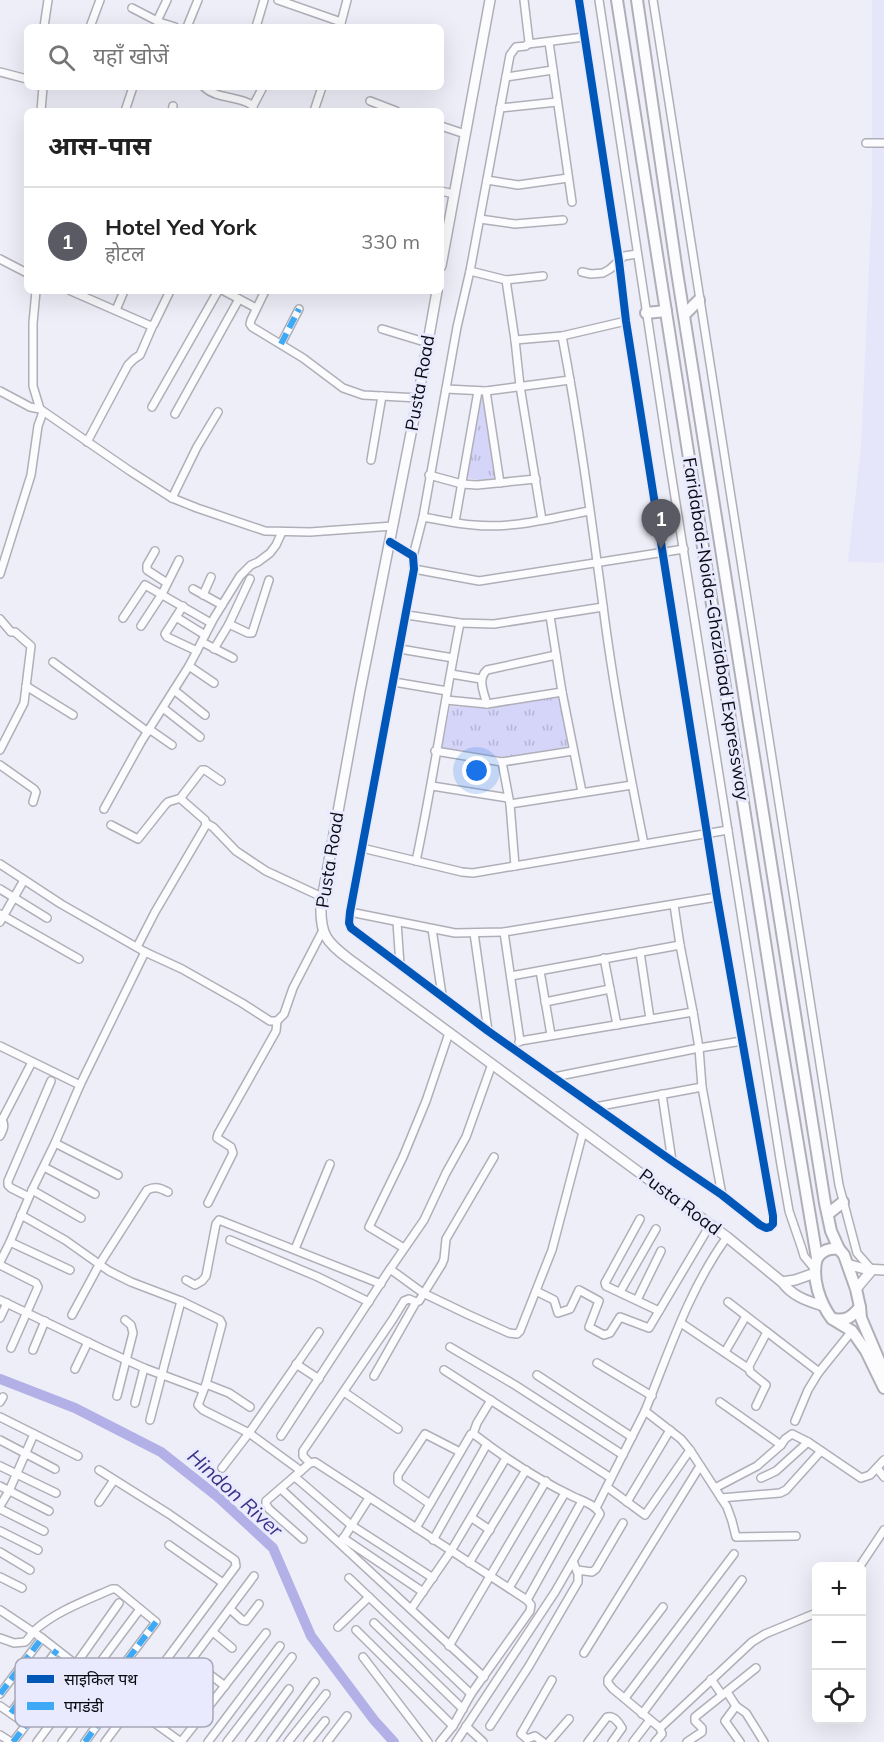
<!DOCTYPE html>
<html lang="hi">
<meta charset="utf-8">
<style>
:root{--surface:#fff;--page:#f2f2f2;--text:#222;--muted:#767676;--line:#e0e0e0;--accent:#5a5a64}
body{margin:0;font-family:Mulish,"Noto Sans Devanagari",sans-serif;background:var(--page);color:var(--text)}
.controls{position:absolute;right:18px;bottom:18px;display:grid;overflow:hidden;border-radius:9px;box-shadow:0 6px 24px #0002}
.controls button{width:54px;height:54px;display:grid;place-items:center;padding:0;border:0;border-bottom:2px solid var(--line);background:var(--surface);color:var(--text);font:30px sans-serif}
.you{position:absolute;left:477px;top:771px;width:21px;height:21px;margin:-15px;border:4px solid #fff;border-radius:50%;background:#1a73e8;box-shadow:0 0 0 9px #1a73e833}
.badge{display:grid;place-items:center;width:39px;height:39px;border-radius:50%;background:var(--accent);color:#fff;font-size:20px;font-weight:700}
.pin{position:absolute;translate:-50% -50px;filter:drop-shadow(0 2px 3px #0008)}
.pin::after{content:'';position:absolute;top:32px;width:21px;height:18px;background:inherit;clip-path:polygon(0 0,100% 0,50% 100%)}
.list{margin:0;padding:0;list-style:none}
h2{display:flex;justify-content:space-between;align-items:center;height:78px;margin:0;padding:0 24px;font-size:26px}
h2 small{font-size:20px;font-weight:400;color:var(--muted)}
.list li{display:grid;grid-template-columns:39px 1fr auto;gap:18px;align-items:center;box-sizing:border-box;height:108px;padding:0 24px;border-top:2px solid var(--line)}
.list b{display:block;font-size:22px;white-space:nowrap}
.list p{margin:0;font-size:20px;white-space:nowrap;color:var(--muted)}
.list em{font-size:20px;font-style:normal;color:var(--muted)}
.icon{flex:none;width:33px;height:33px;fill:none;stroke:currentColor;stroke-width:2;stroke-linecap:round;stroke-linejoin:round}
.map{position:relative;flex:none;width:884px;height:1742px;overflow:hidden}
.search{position:absolute;background:var(--surface);box-shadow:0 6px 24px #0002;left:24px;top:24px;width:420px;height:66px;display:flex;align-items:center;gap:15px;box-sizing:border-box;padding:0 21px;border-radius:9px;color:var(--muted);font-size:22px}
.panel{position:absolute;background:var(--surface);box-shadow:0 6px 24px #0002;left:24px;top:108px;width:420px;height:186px;border-radius:9px}
.map>svg:first-child{display:block}
.built{fill:#e6e6fa}
.grass{fill:url(#grass-tufts)}
.lines{fill:none;stroke-linecap:round;stroke-linejoin:round}
.river{stroke:#b2b0e6;stroke-width:10}
.street-casing{stroke:#afafb8;stroke-width:10}
.secondary-casing{stroke:#afafb8;stroke-width:12}
.primary-casing{stroke:#afafb8;stroke-width:14}
.street{stroke:#fcfcfe;stroke-width:7}
.secondary{stroke:#fcfcfe;stroke-width:9}
.primary{stroke:#fcfcfe;stroke-width:10}
.quiet{stroke:#3fa9f5;stroke-width:6;stroke-dasharray:12 6;stroke-linecap:butt}
.cycleway-casing{stroke:#e9eafe;stroke-width:11}
.cycleway{stroke:#0057b8;stroke-width:8}
.labels{text-anchor:middle;stroke-width:6;stroke-linejoin:round;paint-order:stroke}
.street-label{font-size:18px;fill:#0b0b13;stroke:#e9eafe}
.water-label{font-size:20px;font-style:italic;fill:#3e3085;stroke:#e9eafe}
.key{fill:#e9eafe;stroke:#a6a7b8;stroke-width:1.5}
.key-label{font-size:16px;fill:#0b0b13}
</style>
<div class="map">
<svg width="884" height="1742" viewBox="0 0 884 1742">
<defs>
<pattern id="grass-tufts" width="24" height="20" patternUnits="userSpaceOnUse" patternTransform="scale(1.5)"><rect width="24" height="20" fill="#d5d4f9"/><path d="M3 7l-1-3M5 7V3M7 7l1-3M15 17l-1-3M17 17v-4M19 17l1-3" fill="none" stroke="#b6b5d5"/></pattern>
</defs>
<rect width="100%" height="100%" fill="#eeeef9"/>
<!-- built -->
<path class="built" d="M872 0H884V563L848 562 861 445 872 199Z"/>
<!-- grass -->
<g class="grass">
<path d="M482 395 495 478 479 480 467 478Z"/>
<path d="M560 696 568 748 499 759 442 748 450 706 486 708Z"/>
</g>
<g class="lines">
<!-- river -->
<path class="river" d="M0 1379 75 1408 161 1452 218 1497 273 1548 311 1636 374 1720 394 1742"/>
<!-- street casing -->
<g class="street-casing">
<g id="street">
<path d="M278 0 341 22"/>
<path d="M599 0 668 453 781 1165 789 1211 802 1249 804 1256 814 1268"/>
<path d="M653 0 839 1185 857 1253 872 1270"/>
<path d="M132 8 159 22 175 27"/>
<path d="M157 21 167 0"/>
<path d="M44 27 48 0"/>
<path d="M90 27 100 0"/>
<path d="M187 27 198 0"/>
<path d="M256 27 264 0"/>
<path d="M340 27 347 0"/>
<path d="M549 42 572 202"/>
<path d="M528 44 584 37"/>
<path d="M0 72 27 79"/>
<path d="M506 77 553 70"/>
<path d="M204 87C218 100 237 95 252 105L254 111"/>
<path d="M370 101 396 111"/>
<path d="M253 106 263 87"/>
<path d="M500 108 557 102"/>
<path d="M41 111 43 87"/>
<path d="M125 111 133 87"/>
<path d="M172 111 173 106"/>
<path d="M314 111 322 87"/>
<path d="M441 126 465 134"/>
<path d="M866 143H884"/>
<path d="M487 180 518 185 568 178"/>
<path d="M441 191 454 194"/>
<path d="M480 219 515 224 563 220"/>
<path d="M0 259 27 273"/>
<path d="M470 271 506 280 543 276"/>
<path d="M582 272 591 274 603 273 610 269 624 256 637 254"/>
<path d="M506 280 515 340 520 386 542 520"/>
<path d="M36 291 33 323V386L40 409 130 471 172 498 197 508 265 531 310 532 393 526"/>
<path d="M71 291 151 326 154 324 170 291"/>
<path d="M224 291 256 308"/>
<path d="M265 291 251 320 250 324 252 327 303 358 343 388 363 395 418 398"/>
<path d="M116 310 124 291"/>
<path d="M382 329 428 343"/>
<path d="M562 336C579 425 591 516 603 606 613 686 628 765 644 844"/>
<path d="M515 340 562 336 626 321"/>
<path d="M281 344 299 309"/>
<path d="M446 389 486 391 570 380"/>
<path d="M0 391 30 407 40 409"/>
<path d="M486 391 500 483"/>
<path d="M152 407 218 291"/>
<path d="M175 414 239 299"/>
<path d="M87 442 128 365 134 359 140 355 153 325"/>
<path d="M371 460 382 396"/>
<path d="M429 475 462 484 477 485 536 479"/>
<path d="M172 498 197 447 218 412"/>
<path d="M423 517C440 520 457 524 474 525 512 529 552 518 589 511"/>
<path d="M455 522 478 391"/>
<path d="M390 542 413 556 414 569 350 912 349 923 351 928 488 1031 672 1161 722 1195 760 1225 766 1228 770 1227 773 1224V1216L717 897 626 321 619 261 579 0"/>
<path d="M155 551 147 565V570L167 583"/>
<path d="M413 556 423 517 457 327 470 271 510 55 516 47 526 46 529 42 524 0"/>
<path d="M414 569 479 581 684 549"/>
<path d="M0 574 31 475 38 426 43 412"/>
<path d="M193 589 222 605"/>
<path d="M203 595 211 577"/>
<path d="M183 606 165 634 167 637 197 651"/>
<path d="M407 615 460 623 494 624 603 607"/>
<path d="M550 616 562 692 582 792"/>
<path d="M176 617 205 635"/>
<path d="M123 618 145 585 211 623"/>
<path d="M0 619 11 632H15L31 646 24 703 0 750"/>
<path d="M229 624 248 633H252L269 580"/>
<path d="M141 626 162 594 179 560"/>
<path d="M202 642 233 658"/>
<path d="M214 649 229 624 250 579"/>
<path d="M400 649 453 658"/>
<path d="M53 662 148 732"/>
<path d="M189 666 214 683"/>
<path d="M451 674 481 679"/>
<path d="M394 682 447 691"/>
<path d="M26 686 73 715"/>
<path d="M174 690 205 715"/>
<path d="M446 700 487 704 562 692"/>
<path d="M487 704C484 693 477 679 487 670L556 655"/>
<path d="M163 708 200 737"/>
<path d="M149 729 172 745"/>
<path d="M435 751 502 762 573 751"/>
<path d="M502 762 510 804 515 866"/>
<path d="M0 765 34 789 36 792 33 802"/>
<path d="M432 786 508 798"/>
<path d="M510 804 632 785"/>
<path d="M104 809 141 742 189 666 214 618 240 576 251 565 258 562 270 553 276 545 282 532"/>
<path d="M206 823 213 827 236 851 266 871 322 897"/>
<path d="M111 825 138 839 165 805 168 802 181 798"/>
<path d="M362 848 462 872 473 873 728 830"/>
<path d="M416 861C433 782 444 702 460 623"/>
<path d="M0 864 61 904 145 952 182 969 242 1003 270 1021H277L284 1014 293 988 323 930"/>
<path d="M0 889 47 918"/>
<path d="M350 912 455 933 504 932 717 897"/>
<path d="M0 914 79 959"/>
<path d="M0 922 24 880"/>
<path d="M397 922 400 965"/>
<path d="M432 929 442 995"/>
<path d="M504 932 520 1041 519 1042"/>
<path d="M474 933 488 1031"/>
<path d="M137 947 155 912 206 825 205 820 182 800V796L202 770H205L221 781"/>
<path d="M640 952 650 1019"/>
<path d="M604 958 617 1025"/>
<path d="M540 971 551 1035"/>
<path d="M511 976 680 945"/>
<path d="M545 1002 610 989"/>
<path d="M693 1012 699 1048 702 1087 722 1195"/>
<path d="M520 1041 693 1012 680 945 674 905"/>
<path d="M0 1046 80 1085"/>
<path d="M554 1077 699 1048 742 1041"/>
<path d="M662 1094 672 1161"/>
<path d="M595 1107 702 1087"/>
<path d="M2 1120 32 1062"/>
<path d="M0 1136C3 1130 6 1125 1 1119"/>
<path d="M55 1143 118 1175"/>
<path d="M44 1167 95 1194"/>
<path d="M32 1190 81 1218"/>
<path d="M29 1197 11 1188 8 1185V1181L51 1081"/>
<path d="M208 1203 233 1153 231 1147 217 1138 218 1134 276 1031 277 1021"/>
<path d="M21 1215 65 1240 109 1271 131 1282 181 1301 220 1320 222 1324 206 1384 198 1405 203 1410 249 1433 301 1471"/>
<path d="M640 1219 605 1283 606 1286 659 1311"/>
<path d="M230 1240 318 1277 369 1302"/>
<path d="M10 1242 70 1270"/>
<path d="M404 1248 369 1227 403 1157 426 1101 449 1033"/>
<path d="M295 1249 330 1164"/>
<path d="M0 1262 10 1242 32 1190 55 1143 80 1085 145 952"/>
<path d="M0 1265 36 1283 38 1287 11 1348"/>
<path d="M390 1269 423 1293 469 1315 509 1333 517 1334 520 1331 552 1250 583 1132"/>
<path d="M186 1280 195 1285 202 1281 206 1276 216 1224 219 1220 381 1284"/>
<path d="M536 1291 554 1300 558 1313 570 1309 579 1290 599 1301 589 1327 604 1335 610 1333 620 1317 649 1328 710 1225"/>
<path d="M620 1292 656 1229"/>
<path d="M0 1300 102 1349 144 1368 203 1390"/>
<path d="M637 1300 661 1251"/>
<path d="M728 1302 819 1372"/>
<path d="M72 1315 99 1265 147 1190C156 1186 160 1188 168 1192"/>
<path d="M0 1318 7 1303"/>
<path d="M681 1323 749 1369"/>
<path d="M450 1347 515 1385 623 1455"/>
<path d="M33 1350 45 1321"/>
<path d="M725 1352 746 1316"/>
<path d="M597 1363 652 1396"/>
<path d="M296 1364 319 1379"/>
<path d="M75 1369 88 1342"/>
<path d="M444 1370 611 1478"/>
<path d="M537 1375 632 1437"/>
<path d="M374 1376 416 1302"/>
<path d="M206 1384 229 1393 250 1407"/>
<path d="M344 1392 398 1429"/>
<path d="M117 1396 133 1333 131 1325 125 1320"/>
<path d="M0 1402 3 1397"/>
<path d="M720 1402 781 1445"/>
<path d="M135 1403 144 1368"/>
<path d="M756 1406 766 1385 750 1372 749 1366 767 1332"/>
<path d="M645 1411C669 1352 689 1289 727 1237"/>
<path d="M0 1417 78 1456"/>
<path d="M150 1420 181 1301"/>
<path d="M795 1421 808 1390 819 1372 852 1331"/>
<path d="M473 1434 477 1423 491 1400"/>
<path d="M281 1436 386 1275 424 1220 446 1173 466 1137 492 1064"/>
<path d="M0 1440 55 1469"/>
<path d="M310 1463 303 1456V1451L393 1319 404 1301 409 1299 416 1302 419 1301 442 1264 444 1259 446 1239 494 1157"/>
<path d="M0 1466 56 1493"/>
<path d="M222 1468 249 1433 319 1332"/>
<path d="M877 1468 884 1477"/>
<path d="M99 1470 169 1514 235 1560 236 1566 105 1742"/>
<path d="M295 1477 351 1525 433 1578"/>
<path d="M761 1478 776 1471 808 1442"/>
<path d="M0 1486 49 1511"/>
<path d="M607 1487 645 1515 690 1450"/>
<path d="M715 1488 757 1466 781 1445 785 1439 792 1434 808 1442 861 1478 870 1475 884 1460"/>
<path d="M281 1489 484 1677"/>
<path d="M721 1498 780 1493 786 1490 821 1451"/>
<path d="M99 1502 114 1480"/>
<path d="M627 1502 670 1430"/>
<path d="M430 1504 398 1482V1475L425 1434 460 1452"/>
<path d="M0 1506 9 1491 34 1434"/>
<path d="M596 1508 645 1411 681 1439 690 1450 727 1507 732 1521 736 1537 796 1536"/>
<path d="M0 1509 44 1531"/>
<path d="M472 1518 490 1530"/>
<path d="M416 1528 471 1434 475 1435C506 1459 539 1480 574 1497 583 1501 596 1505 600 1514L555 1592 456 1742"/>
<path d="M0 1531 38 1550"/>
<path d="M343 1538 423 1592"/>
<path d="M303 1539 269 1509 266 1504V1501L310 1463 315 1462 527 1600 531 1605 530 1611 471 1694 453 1726 440 1742"/>
<path d="M433 1540 487 1444"/>
<path d="M341 1542 369 1498"/>
<path d="M169 1545 223 1583"/>
<path d="M0 1552 30 1570"/>
<path d="M469 1563 526 1470"/>
<path d="M860 1566 884 1530"/>
<path d="M577 1570 592 1572 596 1569 623 1523"/>
<path d="M0 1577 22 1588"/>
<path d="M349 1578 471 1694"/>
<path d="M509 1588 565 1493"/>
<path d="M527 1600 582 1501"/>
<path d="M663 1607 608 1679V1683L613 1689 660 1728 752 1642 765 1634 816 1613"/>
<path d="M230 1609 242 1620 246 1621 259 1604"/>
<path d="M411 1609 451 1551 506 1458"/>
<path d="M0 1610 42 1638 106 1688 181 1742"/>
<path d="M374 1623 463 1709"/>
<path d="M338 1627 369 1597"/>
<path d="M356 1630 453 1726"/>
<path d="M213 1632 232 1648"/>
<path d="M0 1638 14 1643 25 1642C29 1639 31 1634 34 1631 54 1612 87 1600 112 1589H116L156 1622 106 1688"/>
<path d="M449 1646 546 1481"/>
<path d="M584 1653 700 1466"/>
<path d="M363 1657 428 1742"/>
<path d="M192 1661 225 1686"/>
<path d="M76 1664 119 1603"/>
<path d="M162 1664 175 1675H180L254 1576"/>
<path d="M90 1676 140 1609"/>
<path d="M711 1679 722 1695"/>
<path d="M727 1692 736 1706 725 1721 740 1742"/>
<path d="M0 1694 42 1638"/>
<path d="M625 1698 734 1554"/>
<path d="M0 1706 26 1724"/>
<path d="M736 1706 746 1713 764 1742"/>
<path d="M11 1713 57 1650"/>
<path d="M642 1714 742 1580"/>
<path d="M148 1718 167 1693"/>
<path d="M466 1726 483 1742"/>
<path d="M490 1726 529 1666 578 1582V1574L573 1561"/>
<path d="M161 1727 192 1685"/>
<path d="M0 1735 11 1742"/>
<path d="M13 1742 74 1662"/>
<path d="M37 1742 88 1673"/>
<path d="M62 1742 103 1686"/>
<path d="M85 1742 118 1696"/>
<path d="M181 1742 266 1633"/>
<path d="M208 1742 280 1646"/>
<path d="M227 1742 292 1657"/>
<path d="M250 1742 289 1689"/>
<path d="M271 1742 315 1682"/>
<path d="M288 1742 326 1694"/>
<path d="M308 1742 325 1721"/>
<path d="M327 1742 347 1716"/>
<path d="M543 1742 535 1736 527 1739 521 1734 552 1680"/>
<path d="M549 1742 569 1719"/>
<path d="M588 1742 607 1717C614 1715 619 1723 622 1728L612 1742"/>
<path d="M633 1742 650 1720"/>
<path d="M655 1742 662 1734 660 1728"/>
<path d="M687 1742 702 1732V1728L695 1721V1717L756 1668"/>
</g>
</g>
<!-- secondary casing -->
<g class="secondary-casing">
<g id="secondary">
<path d="M441 266 490 0"/>
<path d="M437 291 418 398 360 691 321 905C320 934 326 942 349 959L727 1237 782 1282C792 1296 807 1301 823 1306"/>
<path d="M847 1264 865 1269 884 1270"/>
<path d="M782 1282 795 1280 815 1273"/>
<path d="M856 1289 872 1270"/>
</g>
</g>
<!-- primary casing -->
<g class="primary-casing">
<g id="primary">
<path d="M617 0 777 1018 817 1258C811 1278 820 1303 832 1319 846 1321 851 1318 860 1307"/>
<path d="M637 0 677 272 825 1203 831 1231 839 1249"/>
<path d="M646 313 666 311"/>
<path d="M684 315 699 300"/>
<path d="M828 1214 843 1202"/>
<path d="M817 1258C823 1250 829 1248 839 1249L844 1255 856 1289 860 1307 861 1318 884 1372"/>
<path d="M834 1320 852 1331 866 1351 884 1388"/>
</g>
</g>
<!-- street -->
<use href="#street" class="street"/>
<!-- secondary -->
<use href="#secondary" class="secondary"/>
<!-- primary -->
<use href="#primary" class="primary"/>
<!-- quiet -->
<g class="quiet">
<path d="M281 344 299 309"/>
<path d="M106 1688 156 1622"/>
<path d="M0 1694 42 1638"/>
<path d="M11 1713 57 1650"/>
<path d="M13 1742 74 1662"/>
<path d="M85 1742 118 1696"/>
</g>
<!-- cycleway casing -->
<g class="cycleway-casing">
<path id="cycleway" d="M390 542 413 556 414 569 350 912 349 923 351 928 488 1031 672 1161 722 1195 760 1225 766 1228 770 1227 773 1224V1216L717 897 626 321 619 261 579 0"/>
</g>
<!-- cycleway -->
<use href="#cycleway" class="cycleway"/>
</g>
<g class="labels">
<!-- street labels -->
<g class="street-label">
<text transform="translate(420 383) rotate(-80)" y="6">Pusta Road</text>
<text transform="translate(716 629) rotate(81)" y="6">Faridabad-Noida-Ghaziabad Expressway</text>
<text transform="translate(330 860) rotate(-81)" y="6">Pusta Road</text>
<text transform="translate(680 1202) rotate(37)" y="6">Pusta Road</text>
</g>
<!-- water labels -->
<g class="water-label">
<text transform="translate(235 1493) rotate(42)" y="7">Hindon River</text>
</g>
</g>
<!-- legend -->
<rect x="15" y="1658" width="198" height="69" rx="9" class="key"/>
<rect x="27" y="1675" width="27" height="8" fill="#0057b8"/>
<rect x="27" y="1702" width="27" height="8" fill="#3fa9f5"/>
<g class="key-label">
<text x="64" y="1685">साइकिल पथ</text>
<text x="64" y="1712">पगडंडी</text>
</g>
</svg>
<div class="controls">
<button>+</button>
<button>−</button>
<button><svg class="icon" aria-label="locate" viewBox="0 0 24 24"><circle cx="12" cy="12" r="6"/><path d="M12 2v4M12 18v4M2 12h4M18 12h4"/></svg></button>
</div>
<div class="you"></div>
<div class="pin badge" style="left:661px;top:549px">1</div>
<div class="search"><svg class="icon" aria-label="search" viewBox="0 0 24 24"><circle cx="10" cy="10" r="6"/><path d="M15 15l6 6"/></svg>यहाँ खोजें</div>
<section class="panel">
<h2>आस-पास<small></small></h2>
<ul class="list">
<li><span class="badge">1</span><div><b>Hotel Yed York</b><p>होटल</p></div><em>330 m</em></li>
</ul>
</section>
</div>
